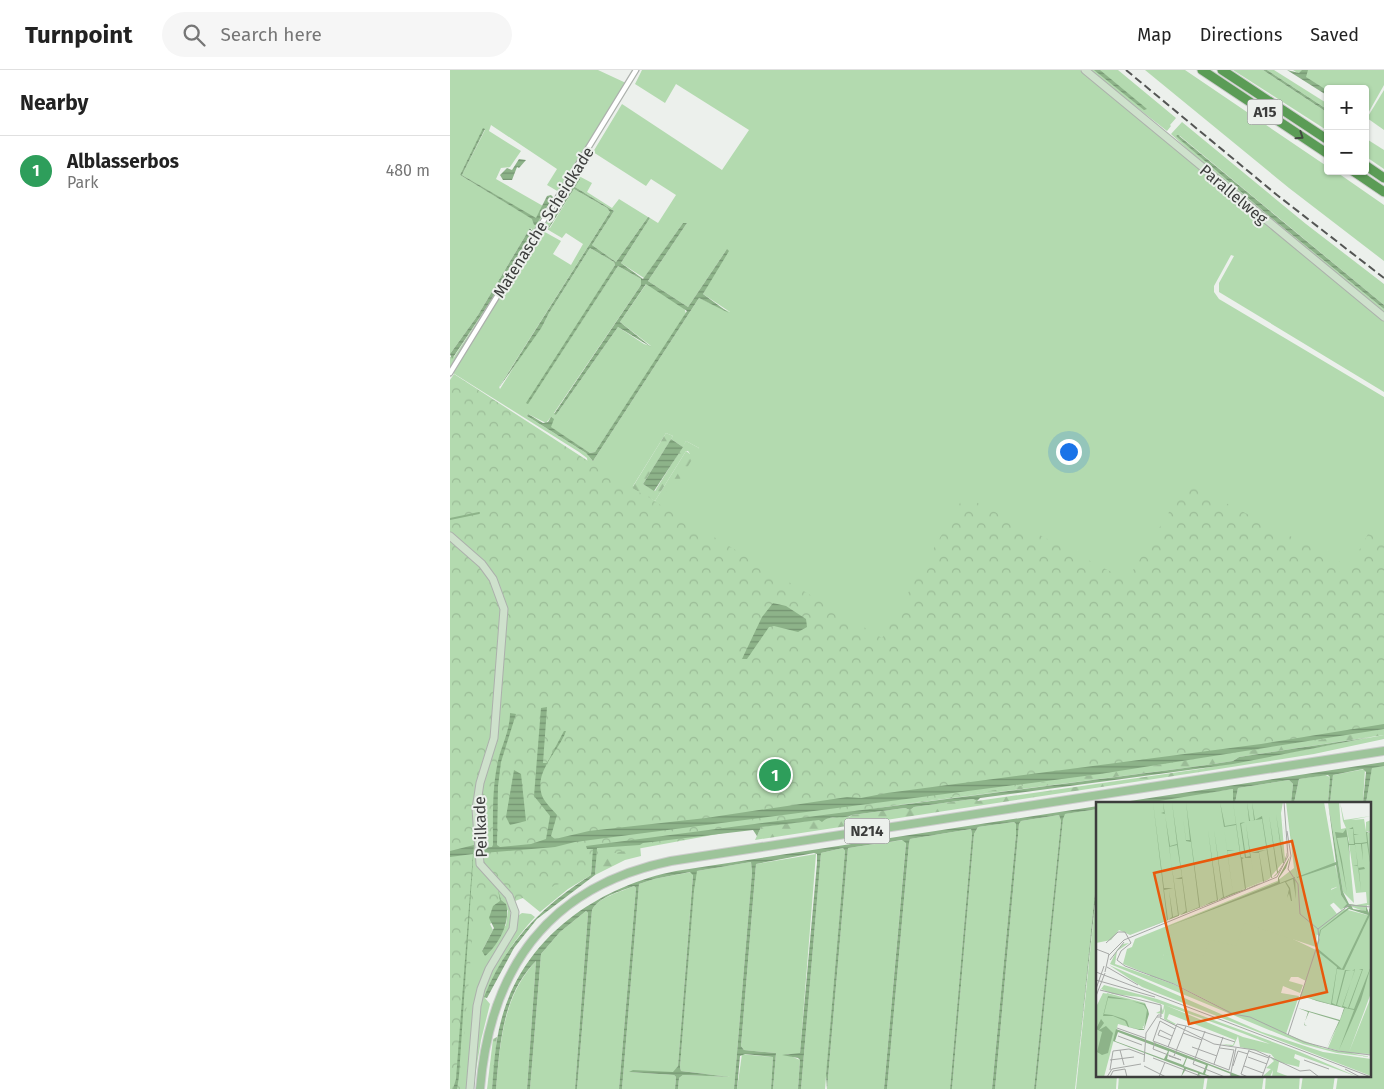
<!DOCTYPE html>
<meta charset="utf-8">
<style>
:root{--surface:#fff;--page:#f6f6f6;--text:#222;--muted:#767676;--line:#e0e0e0;--accent:#a447b1}
body{margin:0;font-family:"Fira Sans",sans-serif;background:var(--page);color:var(--text)}
.controls{position:absolute;right:15px;top:15px;display:grid;overflow:hidden;border-radius:5px;box-shadow:0 1px 4px #0004}
.controls button{width:45px;height:45px;display:grid;place-items:center;padding:0;border:0;border-bottom:1px solid var(--line);background:var(--surface);color:var(--text);font:25px sans-serif}
.you{position:absolute;left:618px;top:381px;width:18px;height:18px;margin:-12px;border:4px solid #fff;border-radius:50%;background:#1a73e8;box-shadow:0 0 0 8px #1a73e833}
.badge{display:grid;place-items:center;width:32px;height:32px;border-radius:50%;background:var(--accent);color:#fff;font-size:16px;font-weight:700}
.pin{position:absolute;translate:-50% -50%;border:2px solid #fff;box-shadow:0 1px 5px #0006}
.list{margin:0;padding:0;list-style:none}
h2{display:flex;justify-content:space-between;align-items:center;height:65px;margin:0;padding:0 20px;font-size:21px}
h2 small{font-size:16px;font-weight:400;color:var(--muted)}
.list li{display:grid;grid-template-columns:32px 1fr auto;gap:15px;align-items:center;box-sizing:border-box;height:70px;padding:0 20px;border-top:1px solid var(--line)}
.list b{display:block;font-size:19px;white-space:nowrap}
.list p{margin:0;font-size:16px;white-space:nowrap;color:var(--muted)}
.list em{font-size:16px;font-style:normal;color:var(--muted)}
.icon{flex:none;width:28px;height:28px;fill:none;stroke:currentColor;stroke-width:2;stroke-linecap:round;stroke-linejoin:round}
.map{position:relative;flex:none;width:934px;height:1019px;overflow:hidden}
header{display:flex;align-items:center;gap:30px;box-sizing:border-box;height:70px;padding:0 25px;background:var(--surface);border-bottom:1px solid var(--line)}
header strong{font-size:24px}
nav{display:flex;gap:28px;margin-inline-start:auto;font-size:18px}
.search{width:350px;height:45px;background:var(--page);display:flex;align-items:center;gap:12px;box-sizing:border-box;padding:0 18px;border-radius:28px;color:var(--muted);font-size:19px}
main{display:flex}
aside{flex:1;background:var(--surface)}
.map>svg:first-child{display:block}
.green{fill:#b3daaf;fill-rule:evenodd}
.forest{fill:url(#forest-firs)}
.park{fill:url(#park-crowns)}
.water{fill:url(#water-rules)}
.lines{fill:none;stroke-linecap:round;stroke-linejoin:round}
.stream{stroke:#8db389;stroke-width:2}
.street-casing{stroke:#acb0ac;stroke-width:7}
.secondary-casing{stroke:#acb0ac;stroke-width:9}
.primary-casing{stroke:#cccdcc;stroke-width:10}
.highway-casing{stroke:#cccdcc;stroke-width:11}
.street{stroke:#fff;stroke-width:4.5}
.secondary{stroke:#cee1cc;stroke-width:7}
.primary{stroke:#9dc49a;stroke-width:8}
.highway{stroke:#5b9c56;stroke-width:9}
.rail{stroke:#545654;stroke-width:2;stroke-dasharray:8 4;stroke-linecap:butt}
.oneway{stroke:#414b40}
.labels{text-anchor:middle;stroke-width:4;stroke-linejoin:round;paint-order:stroke}
.shield{fill:#ecf0ec;stroke:#717371;stroke-width:1}
.shield-label{font-size:15px;font-weight:bold;fill:#3c3d3c}
.street-label{font-size:16px;fill:#3c3d3c;stroke:#ecf0ec}
.inset-road{fill:none;stroke:#a6a8a6;stroke-width:1}
.view{fill:#e8590c;fill-opacity:0.15;stroke:#e8590c;stroke-width:2.5}
.inset-edge{fill:none;stroke:#3c3d3c;stroke-width:2.5}
</style>
<header>
<strong>Turnpoint</strong>
<div class="search"><svg class="icon" aria-label="search" viewBox="0 0 24 24"><circle cx="10" cy="10" r="6"/><path d="M15 15l6 6"/></svg>Search here</div>
<nav><a>Map</a><a>Directions</a><a>Saved</a></nav>
</header>
<main>
<aside>
<h2>Nearby<small></small></h2>
<ul class="list">
<li><span class="badge" style="background:#2e9e5b">1</span><div><b>Alblasserbos</b><p>Park</p></div><em>480 m</em></li>
</ul>
</aside>
<div class="map">
<svg width="934" height="1019" viewBox="0 0 934 1019">
<defs>
<pattern id="forest-firs" width="22" height="20" patternUnits="userSpaceOnUse" patternTransform="scale(1.25)"><rect width="22" height="20" fill="#b3daaf"/><path d="M5 1l3.5 6h-7zM16 11l3.5 6h-7z" fill="#9bbc97"/></pattern>
<pattern id="park-crowns" width="20" height="18" patternUnits="userSpaceOnUse" patternTransform="scale(1.25)"><rect width="20" height="18" fill="#b3daaf"/><path d="M2 6a3 3 0 1 1 6 0M12 15a3 3 0 1 1 6 0" fill="none" stroke="#9bbc97"/></pattern>
<pattern id="water-rules" width="6" height="5" patternUnits="userSpaceOnUse" patternTransform="scale(1.25)"><rect width="6" height="5" fill="#8db389"/><path d="M0 2.5h6" fill="none" stroke="#749371"/></pattern>
</defs>
<rect width="100%" height="100%" fill="#ecf0ec"/>
<!-- green -->
<g class="green">
<path d="M0 0H148L176 13 109 122 97 115 107 99 41 55 39 61 71 81 60 97 51 98 46 109 93 136 86 149 12 105 35 60 33 59 10 105 83 149 84 155 96 138 98 140 0 298V287H4L40 232 82 159 80 158 28 245 0 284Z"/>
<path d="M192 0H630L934 250V322L769 222V213L784 186 781 185 764 216V222L769 229 934 327V487L898 515 681 527 435 584 138 396 137 388 129 382 3 303 90 161H93L111 171 103 184 121 195 133 174 116 163 112 168 95 158 94 154 127 105 142 113 137 122 162 138 169 129 198 147 166 192 142 175 164 141 125 117 129 109 128 108 98 158H100L124 119 157 138 160 142 49 317 50 319 78 274 92 257 99 243 140 178 164 192 165 195 78 333 168 196 191 209V215L104 343 106 345 168 257 194 274 201 276 170 252 197 213 234 237 236 244 145 382 140 383 100 357 101 347 96 353 78 344 77 346 136 383 143 391 249 228 280 242 253 224 277 179 238 237 198 211 237 153H233L194 208 171 193 200 148 208 153 226 125 201 109 196 116 143 82 172 34 272 100 299 60 226 14 215 33 185 14ZM216 363 223 366 221 369 233 377 236 371 249 378 240 384 236 381 205 431 183 416Z"/>
<path d="M639 0H668L726 48 720 55 721 56 717 61Z"/>
<path d="M695 0H735L878 97V101H885L934 135V191L839 118Z"/>
<path d="M783 0H813L878 43V61Z"/>
<path d="M817 0H824L878 34V40Z"/>
<path d="M843 0H934V15L916 47 915 19H878V23Z"/>
<path d="M934 20V60L917 48Z"/>
<path d="M732 52 856 154 934 214V235L730 66H726L825 151 934 239V243L749 90 721 64Z"/>
<path d="M915 68 934 80V99L915 86Z"/>
<path d="M934 665V669L864 684 750 702V699Z"/>
<path d="M934 696V1019H886L888 1005H920V733H916L922 697Z"/>
<path d="M915 699 913 733H880L883 705Z"/>
<path d="M875 705 880 707 878 733H844L849 709Z"/>
<path d="M839 710 843 714 841 733H785L788 718Z"/>
<path d="M783 719V733H697L699 731Z"/>
<path d="M648 739V793L625 1019H586L613 748 614 744Z"/>
<path d="M609 745 611 751 584 1019H545L569 754 571 751Z"/>
<path d="M564 752 566 754V764L542 1019H502L524 764 528 757Z"/>
<path d="M521 759 522 764 500 1019H437L459 773 460 769Z"/>
<path d="M453 770 456 772 434 1019H377L398 778Z"/>
<path d="M393 778 395 781 375 1019H351L371 783Z"/>
<path d="M143 779 141 805 118 819 90 842 58 816Z"/>
<path d="M366 784 350 984H336L350 990 348 1019H323L326 983 294 980 291 976 306 794Z"/>
<path d="M24 790 60 833 61 856 29 914 17 1019H7ZM58 840 56 855 32 881 43 860 40 854Z"/>
<path d="M301 792 302 802 284 1019H228L229 1008 233 1005 280 1007 231 1001 230 997 245 803 247 801Z"/>
<path d="M241 802 243 804 228 996 224 1002H179L224 1005 226 1007 225 1019H172L189 814 204 809Z"/>
<path d="M648 805V1005H667L666 1019H626Z"/>
<path d="M184 816 186 818 169 1019H127L142 840C148 827 171 822 184 816Z"/>
<path d="M136 841 138 843 125 1019H80L91 884 110 862Z"/>
<path d="M72 843 81 844 85 847C63 871 46 897 35 928L40 934 31 970 23 1019C26 985 24 937 38 906 48 884 64 868 69 845Z"/>
<path d="M86 891 77 1019H46C50 973 53 926 86 891Z"/>
<path d="M292 984 323 987 321 1019H287Z"/>
<path d="M669 1005H755L753 1019H668Z"/>
<path d="M758 1005H814L812 1019H756Z"/>
<path d="M816 1005H850L849 1019H815Z"/>
<path d="M853 1005H885L883 1019H851Z"/>
</g>
<!-- forest -->
<g class="forest">
<path d="M216 363 223 366 193 414 205 421 236 371 249 378 213 437 209 434 240 384 238 381H236L205 431 182 418Z"/>
<path d="M934 659V665L789 687 783 691 750 696 433 737Z"/>
<path d="M750 699V702L305 770 311 757 395 746 399 747 402 745 455 738 460 740 464 737 523 729 527 731Z"/>
<path d="M190 775 191 786 175 790 145 805 147 778Z"/>
<path d="M47 967 42 1019H37L43 969Z"/>
</g>
<!-- park -->
<path class="park" d="M4 304 149 398 432 568 514 426 677 510 737 413 900 497 918 464 934 469V660L306 757 154 785 122 809 24 847 10 1019H0V310Z"/>
<!-- water -->
<g class="water">
<path d="M644 0H650L697 39 694 40Z"/>
<path d="M813 0H817L878 40V43Z"/>
<path d="M837 0 849 3 852 0H858L856 7 878 21V26Z"/>
<path d="M33 58 35 59 12 105 86 148 97 126 101 125 103 127 86 155H84L82 149 10 105Z"/>
<path d="M728 65 934 235V239L825 151 728 68 726 66Z"/>
<path d="M69 89 76 90 69 98 67 97 62 110H53L50 105 57 98 62 100Z"/>
<path d="M128 108 130 109 125 117 164 141 142 175 166 192 198 147 200 148 171 193 193 209 233 153H237L198 211 238 237 277 179 279 181 253 224 279 243 249 228 143 391 136 383 77 346 78 344 93 353 98 352 101 347 104 349 101 357 140 383 145 382 237 241 196 214 170 252 201 277 168 257 106 345 104 344 191 215V209L168 196 78 334 76 333 165 195 164 192 140 178 99 243 92 257 48 319 160 142 157 138 124 119 99 158H98Z"/>
<path d="M80 158 82 161 40 232 2 289 0 284 28 245Z"/>
<path d="M221 369 233 377 204 421 193 414Z"/>
<path d="M323 533 336 536 356 549 357 557 348 562 324 556 319 557 297 589H292L312 547Z"/>
<path d="M97 637 93 693H97L114 661H116C109 681 86 699 91 722 92 730 102 739 107 745L101 766 105 769 139 761 256 748 397 727 411 728 437 723 811 674 934 654V659L650 704 125 772 105 777 33 783V778L42 777 43 775C43 749 42 722 47 696 50 678 60 662 60 643L66 644 51 692 48 716 47 775 50 777 81 774 96 769 100 746 84 726 91 638Z"/>
<path d="M922 667 783 694 530 728 527 731 523 729 464 737 460 740 455 738 402 745C394 750 380 744 372 752L369 750 311 757 307 766 303 760 193 773 190 775 147 778 145 805 87 849 64 878 37 928 34 927C56 872 92 836 141 805L143 779H137L136 776 750 696 783 691 789 687Z"/>
<path d="M934 692V696L922 698 916 733H913L916 702 913 699 883 705 880 733H878L880 707 878 705 849 709 844 733H841L843 714 839 710 788 718 785 733H783V719L697 733H667Z"/>
<path d="M64 700 71 704 76 751 60 755 56 747Z"/>
<path d="M648 736V739L615 744 613 749 586 1019H584L611 751 609 745 571 751 569 754 545 1019H542L566 764V754L564 752 528 757 524 764 502 1019H500L522 764 521 759 460 769 459 773 437 1019H434L456 773 452 770 398 778 377 1019 376 1005 395 781 393 778 371 783 351 1019H348L350 990 348 988 332 985 350 983 367 793V784L364 783 306 794 291 976 294 980 326 983 323 1019H321L323 987 295 984 290 986 287 1019H284L302 802 301 792 247 801 244 820 230 997 231 1001 280 1007 233 1005 229 1008 228 1019H225L226 1007 224 1005 179 1002 183 1000 223 1002 228 996 243 805 240 802 204 809 189 814 172 1019H169L186 818 184 816C171 821 148 827 142 840L127 1019H125L138 843 136 841 110 862 91 884 80 1019H77L86 891C52 925 50 974 46 1019H42C44 996 45 973 51 951 72 869 146 817 226 801Z"/>
<path d="M24 775 9 1006 7 1019H3L6 1009 23 784 0 787V781Z"/>
<path d="M648 793V805L625 1019Z"/>
<path d="M48 820 51 830 56 834C61 851 49 875 35 886L32 881 44 858 39 848 43 836 50 831Z"/>
</g>
<g class="lines">
<!-- stream -->
<path class="stream" d="M0 449 29 443"/>
<!-- street casing -->
<g class="street-casing">
<path id="street" d="M0 303 186 0"/>
</g>
<!-- secondary casing -->
<g class="secondary-casing">
<g id="secondary">
<path d="M635 0 934 247"/>
<path d="M0 466 32 494 43 509 54 539 44 668 30 713 26 739 30 794 59 826 65 842 63 859 39 899 31 919 27 936 20 1019"/>
</g>
</g>
<!-- primary casing -->
<g class="primary-casing">
<path id="primary" d="M30 1019C40 898 99 816 221 791L934 681"/>
</g>
<!-- highway casing -->
<g class="highway-casing">
<g id="highway">
<path d="M752 0 878 84"/>
<path d="M772 0 878 70"/>
<path d="M915 95 934 108"/>
<path d="M903 101 934 122"/>
</g>
</g>
<!-- street -->
<use href="#street" class="street"/>
<!-- secondary -->
<use href="#secondary" class="secondary"/>
<!-- primary -->
<use href="#primary" class="primary"/>
<!-- highway -->
<use href="#highway" class="highway"/>
<!-- rail -->
<path class="rail" d="M676 0 827 125 934 208"/>
</g>
<!-- one-way arrows -->
<defs><path id="oneway-chevron" d="M-2-3.5L2.5 0L-2 3.5" fill="none" stroke-width="1.6" stroke-linecap="round" stroke-linejoin="round" transform="scale(1.25)"/></defs>
<use class="oneway" href="#oneway-chevron" transform="translate(850 66) rotate(34)"/>
<g class="labels">
<!-- shield labels -->
<g class="shield">
<rect x="797.5" y="29.5" width="35" height="25" rx="4"/>
<rect x="394.5" y="748.5" width="45" height="25" rx="4"/>
</g>
<g class="shield-label">
<text x="815" y="47">A15</text>
<text x="417" y="766">N214</text>
</g>
<!-- street labels -->
<g class="street-label">
<text transform="translate(784 124) rotate(40)" y="6">Parallelweg</text>
<text transform="translate(93 152) rotate(-58)" y="6">Matenasche Scheidkade</text>
<text transform="translate(30 757) rotate(-92)" y="6">Peilkade</text>
</g>
</g>
<!-- overview -->
<g transform="translate(646 732)">
<rect width="275" height="275" fill="#ecf0ec"/>
<path d="M0 0H187L185 11 189 58 173 77 34 133 23 128 15 138 0 141ZM232 0H243L245 27 250 26 247 19 244 0 248 18 275 14 255 18 268 17 270 29V20L275 18V29H271L270 31 275 30V104L271 103 270 110 254 104 271 101 270 90 260 91 251 27 258 101 247 90ZM240 63 245 93 252 103 245 108 237 100 235 88 241 85ZM199 76 201 110 211 122 202 123 197 110 190 129 198 132 197 137 220 148 224 134 210 128 217 123 213 119 224 123 248 107 275 114V191L253 250 275 195V252L253 251 232 246 249 206 204 194 210 179 202 175H195L193 179 207 183 204 191 187 184 185 191 203 194 190 232 227 246 275 255 241 251 207 242 14 162 21 148 27 142 33 141 21 149 19 162 77 182 132 209 79 182 54 174V172L63 168 68 151 79 150 81 144 94 149 97 139 103 140 101 151 108 149 112 135 128 138 136 117 129 139 139 142 147 118 179 130 181 126 186 127 195 102H189L196 99 190 80ZM13 163 166 230 227 250 275 257V274L46 185ZM8 183 61 197 204 250 262 275 199 252 198 256 204 259 203 265 183 260 181 270 194 275H176L177 268 174 275 167 274 175 267 170 266 178 259 174 255 179 257 175 252 144 245 142 234 138 243 137 244H134L126 242 137 243 139 238 73 212 71 217 80 222 78 223 68 217 69 206 67 212 60 211 64 209 65 204 67 209 68 203 44 195 17 192 5 187ZM69 203 146 231 174 242 147 235ZM11 191 49 201 52 209 48 224 43 227 34 225 6 211Z" fill="#b3daaf" fill-rule="evenodd"/>
<path d="M190 0H228L243 84 235 87 240 99 234 103 241 112 221 127 220 145 148 121 140 144 114 138 108 154 81 147 80 153 68 152 64 168 54 173 27 162 31 147 36 145 39 137 181 79 198 66ZM7 191 13 192 9 210 35 217 38 225H48L45 228 22 222 8 275H0V205Z" fill="#b3daaf"/>
<path d="M57 0 68 86H77L68 88 72 118 76 115 73 88 77 115 82 113 69 12 65 11 68 10 67 0 74 44 81 42 76 0 91 110 103 105 95 40 90 39 87 16 90 38H94L90 0 104 105 109 103 100 31 109 103 115 100 106 30 115 100 121 98 112 28 122 98 127 95 118 28 128 95 137 91 128 26 131 48H139L131 49 137 91 146 88 137 25 146 88 149 87 140 23 128 25 124 0 129 24 140 22 137 0 145 55 148 56 146 57 150 87 159 83 155 56H149L144 21 149 20 145 22 150 55 154 54 150 22 159 83 167 80 163 51H155L163 49 159 20 163 49 170 48 163 50 168 79 175 76 166 17 153 19 151 0 154 19 158 18 156 0 159 18 166 14 176 76 181 71 173 13 182 70 187 62 180 12 188 61 191 50 186 11 191 51 190 57 183 70 179 74 159 84 34 133 71 118ZM81 43 86 75 79 77H86L90 109 83 114 73 45ZM190 0 201 75 240 60 232 0 247 90 253 102 268 104 255 103 257 107 270 109V104L273 111V105L275 111 248 168 241 167 236 201 240 203 249 168 255 169H250L241 203 246 205 259 168 256 169 259 167H262H259L247 204 252 206 266 168 263 167H267L253 206 258 207 275 164 265 198 243 248 258 208 249 206 243 221 231 245 243 219 226 214 218 242 226 214 213 210 208 222 211 224 208 223 212 210 202 206 244 218 248 206 221 199 213 196 235 202 241 165 220 148 224 128 253 105 247 106 251 102 245 93 240 63 201 76ZM253 107 272 113 246 167 221 146 225 128ZM257 25 258 32H263L258 33 259 41H265L264 30 265 41 271 40 270 30 275 29 271 31 275 67 271 41 266 42 267 59 265 42H259L262 66 268 65 269 67 263 68 265 89 262 64H257L262 63 259 43H253L254 57 251 35 241 36 246 59 251 91 239 30 247 31 250 27 253 42H258L257 27H253ZM194 54 190 66 183 76 184 81 199 75 200 97 197 77 190 80 194 86 196 99H195L193 91 191 96 193 87 189 80 68 126 182 80V76ZM12 194 35 198 12 196 8 212 16 213 28 217 31 219 33 225 42 227H48L51 208 48 203 36 199 49 202 52 208 53 212 48 228H44L32 225 29 219 17 214H7ZM5 217 8 221 3 228 10 224 17 231 12 251 6 253 1 250 6 230 0 227ZM20 227 59 241 147 275H135V272L112 263 109 272 116 275 104 272 101 275 102 271 90 267 85 275 88 266 17 239ZM22 230 72 249 68 257 19 239ZM73 249 90 256 87 263 71 257ZM91 256 110 263 107 271 88 264Z" fill="#8db389" fill-rule="evenodd"/>
<path class="inset-road" d="M191 29 195 54 192 67 202 82 204 112 222 127M222 127 253 103 275 105M10 141 22 130H29L35 141 25 149 21 158 29 164 78 182 137 212 154 215 208 240 242 249 275 253M0 147 13 152 9 170M12 154 28 138 181 75 192 54 188 0M14 158 28 140M11 165 42 183M0 170 275 275M0 178 59 195M0 187 8 164M4 188 65 203V215H61M0 194 9 171M64 216 118 242 159 248 204 269 214 268 223 275M90 224 139 240M21 226 49 236M79 227 64 219 57 239 133 268 138 248 124 246M109 229 97 262 129 275M87 231 106 238M192 233 223 138 222 127M22 234 46 243M75 238 62 233 64 228 76 234M59 240 57 247 85 258 73 254M72 245 81 222 90 224 78 254M96 245 121 254M24 248 28 263M153 249 173 256M152 255 171 262M57 256 107 275M14 258 38 255M208 258 233 267M48 260 50 231 62 213H65M118 262 127 235M48 264 70 275M137 264 142 249 152 252M148 264 167 271M249 267 264 275M14 268 17 249 33 247 49 253M11 275 16 267 45 262M14 275 17 269 29 267 31 275M63 275 69 260M134 275 140 246M152 275 145 272 153 248M166 275 174 253"/>
<path class="view" d="M196 39 231 190 93 222 58 71Z"/>
<rect width="275" height="275" class="inset-edge"/>
</g>
</svg>
<div class="controls">
<button>+</button>
<button>−</button>
</div>
<div class="you"></div>
<div class="pin badge" style="left:325px;top:705px;background:#2e9e5b">1</div>
</div>
</main>
